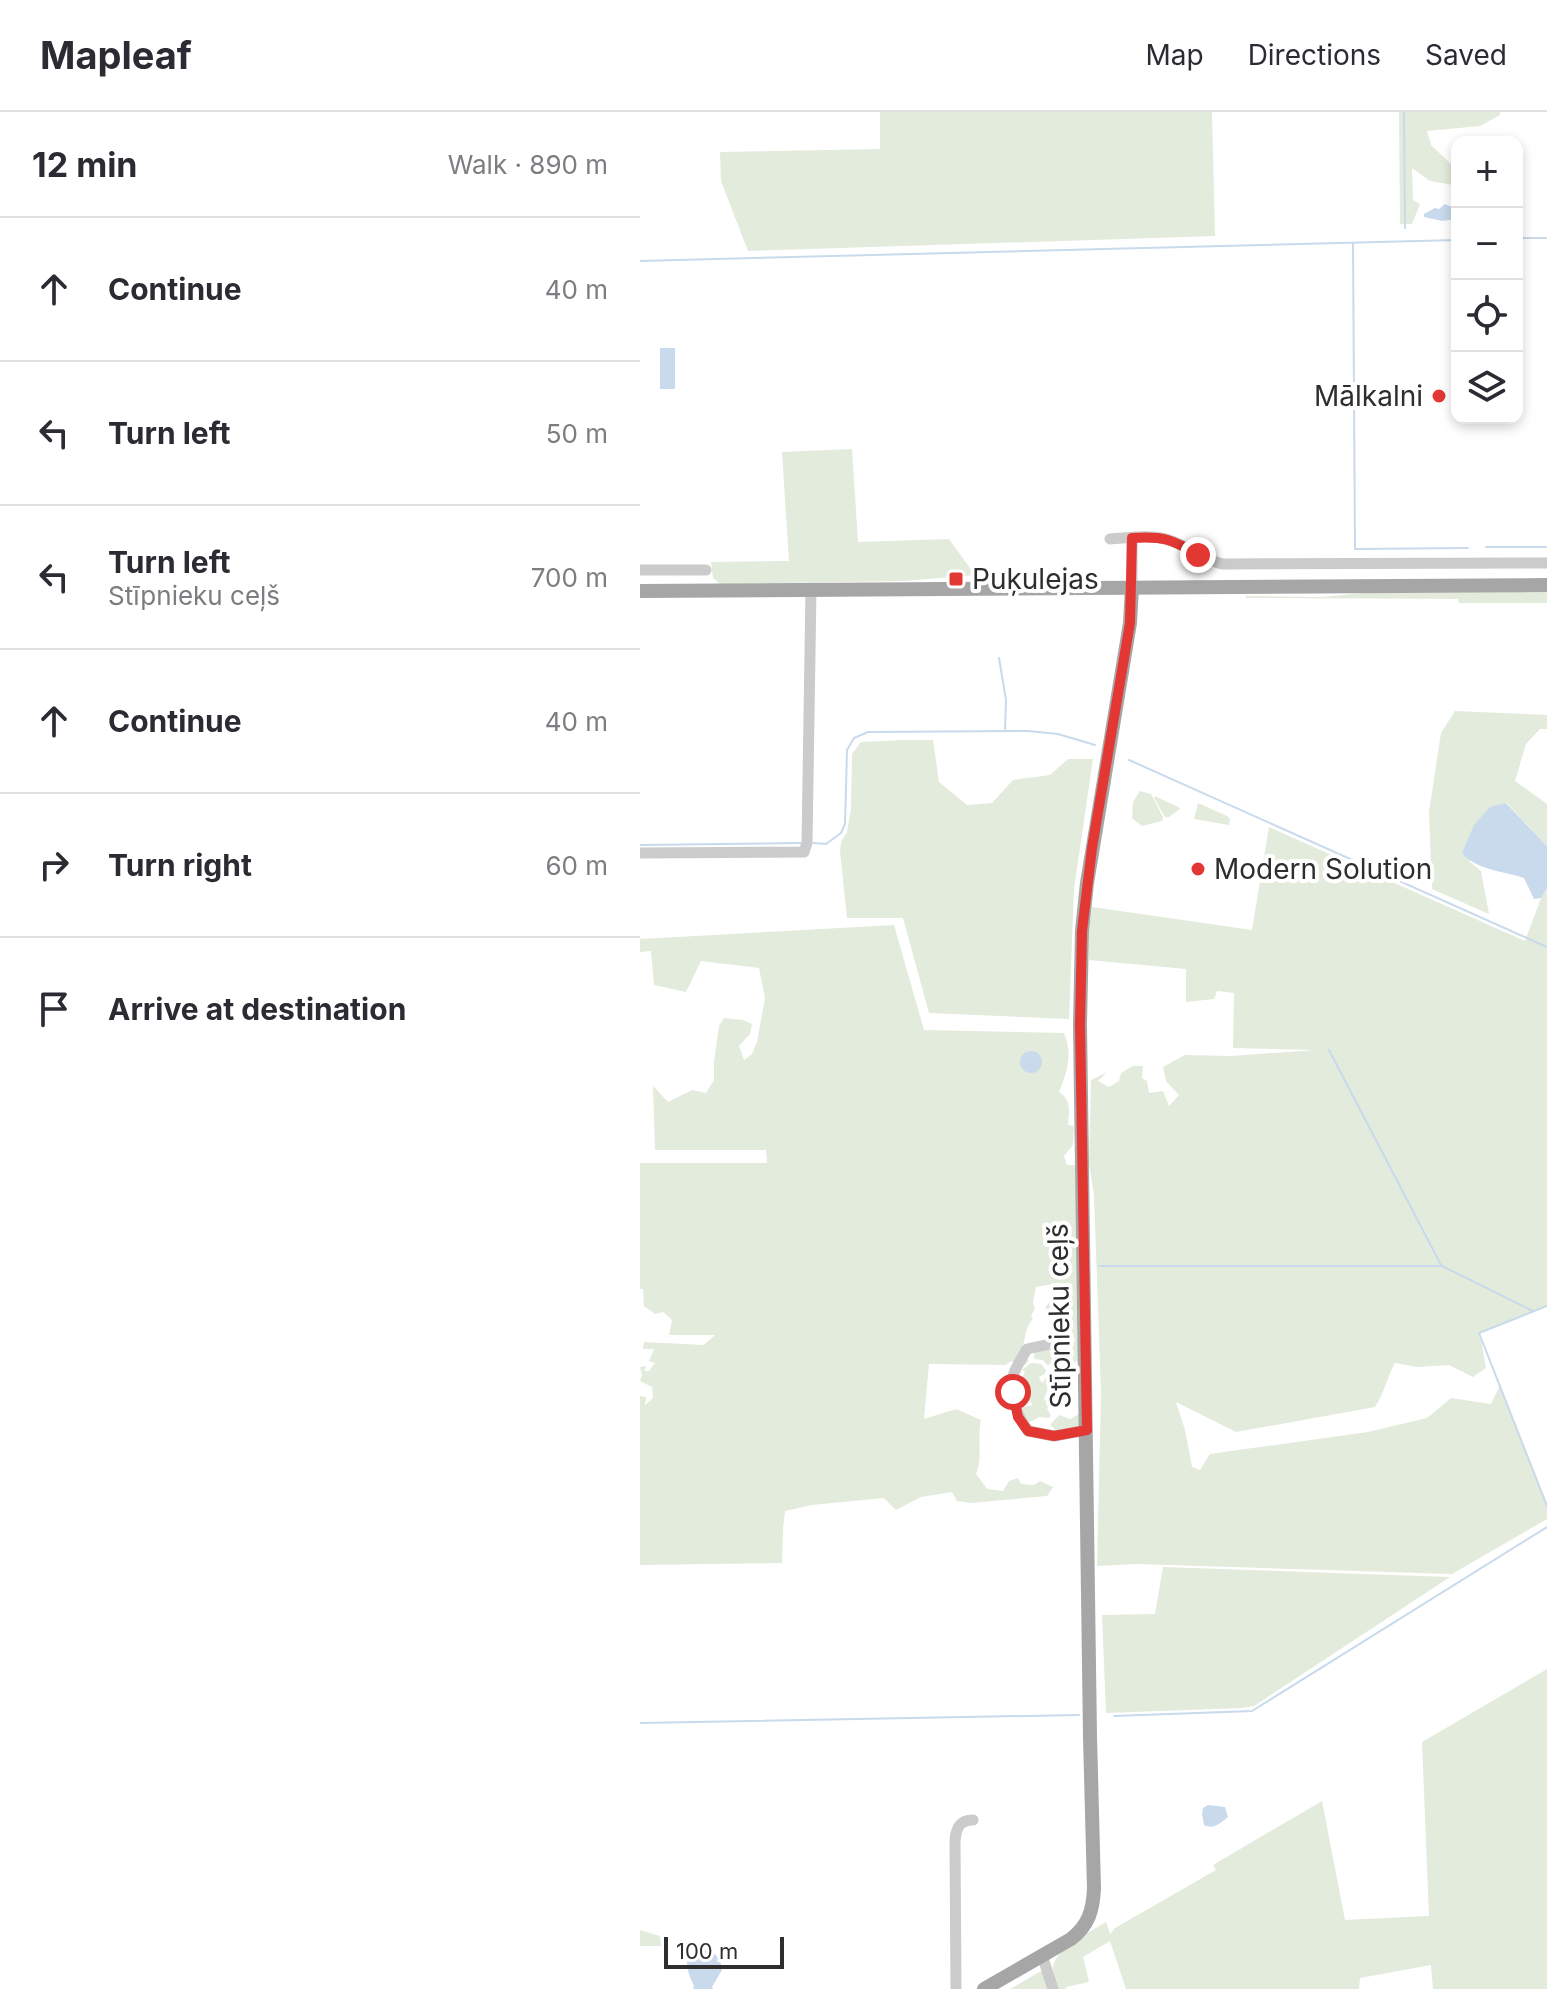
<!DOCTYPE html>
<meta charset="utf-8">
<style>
:root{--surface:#fff;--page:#f2f2f3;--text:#2b2b33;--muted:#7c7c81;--line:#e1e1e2}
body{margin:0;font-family:Inter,sans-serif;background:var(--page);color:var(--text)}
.controls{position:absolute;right:24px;top:24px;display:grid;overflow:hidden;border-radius:16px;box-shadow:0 4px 12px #0003}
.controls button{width:72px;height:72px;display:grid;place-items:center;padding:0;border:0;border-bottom:2px solid var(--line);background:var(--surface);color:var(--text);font:40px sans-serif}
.scale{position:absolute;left:24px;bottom:20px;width:120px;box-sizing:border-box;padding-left:8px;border:4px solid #2e2e2e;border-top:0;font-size:22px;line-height:28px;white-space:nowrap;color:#2e2e2e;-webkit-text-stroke:6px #fff;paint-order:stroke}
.stop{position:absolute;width:24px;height:24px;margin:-18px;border:6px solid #e23733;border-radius:50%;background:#fff}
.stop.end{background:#e23733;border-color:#fff;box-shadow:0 2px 8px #0008}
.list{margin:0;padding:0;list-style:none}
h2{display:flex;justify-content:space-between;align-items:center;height:104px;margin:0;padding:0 32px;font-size:34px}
h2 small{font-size:26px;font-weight:400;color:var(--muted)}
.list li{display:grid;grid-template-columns:52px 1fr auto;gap:24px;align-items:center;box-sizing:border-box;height:144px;padding:0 32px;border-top:2px solid var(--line)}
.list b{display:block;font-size:30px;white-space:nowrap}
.list p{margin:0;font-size:26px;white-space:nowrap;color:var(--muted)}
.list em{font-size:26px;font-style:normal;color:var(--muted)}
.icon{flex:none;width:44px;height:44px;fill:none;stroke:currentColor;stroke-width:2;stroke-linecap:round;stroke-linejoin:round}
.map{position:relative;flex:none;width:907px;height:1877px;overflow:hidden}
header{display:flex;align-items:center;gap:48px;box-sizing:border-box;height:112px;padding:0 40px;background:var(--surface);border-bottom:2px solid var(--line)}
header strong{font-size:38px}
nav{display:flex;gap:44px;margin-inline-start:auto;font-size:28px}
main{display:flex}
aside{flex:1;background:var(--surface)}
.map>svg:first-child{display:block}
.green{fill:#e3ebdc}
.water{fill:#c8daeb}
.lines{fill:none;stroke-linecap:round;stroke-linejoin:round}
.stream{stroke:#c8daeb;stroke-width:2}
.minor{stroke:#cbcbcb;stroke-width:11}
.major{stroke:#a6a6a6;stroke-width:14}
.route{stroke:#e23733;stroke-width:10}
.poi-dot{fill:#e23733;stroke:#fff;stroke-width:3}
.labels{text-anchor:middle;stroke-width:8;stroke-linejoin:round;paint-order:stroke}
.poi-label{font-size:28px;fill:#2e2e2e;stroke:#fff;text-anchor:start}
.street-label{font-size:28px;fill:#2e2e2e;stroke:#fff}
</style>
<header>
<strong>Mapleaf</strong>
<nav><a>Map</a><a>Directions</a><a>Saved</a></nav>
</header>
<main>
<aside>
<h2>12 min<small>Walk · 890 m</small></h2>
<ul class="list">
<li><svg class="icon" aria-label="ahead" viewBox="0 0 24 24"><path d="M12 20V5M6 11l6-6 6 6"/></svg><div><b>Continue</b></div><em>40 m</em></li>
<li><svg class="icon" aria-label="left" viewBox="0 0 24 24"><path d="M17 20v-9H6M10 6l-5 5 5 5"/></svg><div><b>Turn left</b></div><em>50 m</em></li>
<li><svg class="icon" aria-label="left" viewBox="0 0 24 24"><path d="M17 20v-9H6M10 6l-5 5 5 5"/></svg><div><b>Turn left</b><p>Stīpnieku ceļš</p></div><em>700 m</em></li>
<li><svg class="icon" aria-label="ahead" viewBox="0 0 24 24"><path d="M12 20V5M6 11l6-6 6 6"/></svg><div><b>Continue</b></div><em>40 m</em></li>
<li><svg class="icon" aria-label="right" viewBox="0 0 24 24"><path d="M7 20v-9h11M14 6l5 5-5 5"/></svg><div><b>Turn right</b></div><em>60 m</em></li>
<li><svg class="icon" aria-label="arrive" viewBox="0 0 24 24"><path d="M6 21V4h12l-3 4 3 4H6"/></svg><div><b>Arrive at destination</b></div></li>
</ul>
</aside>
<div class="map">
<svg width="907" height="1877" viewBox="0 0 907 1877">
<rect width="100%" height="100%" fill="#fff"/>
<!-- green -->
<g class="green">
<path d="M240 0H572L575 124 108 139 81 69 80 40 240 37Z"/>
<path d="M759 0H860V3L840 14 787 19 791 33 817 58 813 73 790 69 772 56 773 88 780 92 772 112H760Z"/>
<path d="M212 337 218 430 309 427 335 463 264 469 80 472 73 466 71 450 149 449 142 340Z"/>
<path d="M907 480V491H819L818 487 606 486V484L682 485 723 481Z"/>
<path d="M815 599 907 603V617H900L886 632 875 669 907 692V734L867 691 829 749 841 759 849 802 792 777 789 700 801 621Z"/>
<path d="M263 628H293L299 670 327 693 352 691 373 668 410 663 428 647H453L434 777 429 907 289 901 263 806H207L200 739 201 730 207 720 211 697 212 642 221 630Z"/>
<path d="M500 679 511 682 523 705 522 709 502 714 492 706 493 690Z"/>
<path d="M515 684 540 696V697L529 705H525L514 686Z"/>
<path d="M558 691 587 704 590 707 589 713 554 707Z"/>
<path d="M629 715 885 829 901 786 907 776V1194L840 1221 846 1256 833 1265 809 1253 777 1255 755 1251C747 1266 744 1281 735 1295L596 1320 536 1290 545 1318 552 1355 560 1358 570 1342 728 1320 787 1306 811 1286 851 1292 860 1273 907 1394V1407L812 1462 497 1452 457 1454 461 1281 454 1084 449 1051 451 968 467 960 458 969 469 975 479 969 481 961 493 954H503L502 966 507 969 509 981 523 979 529 994 539 983 526 969 523 955 545 943 591 944 676 938 593 936 594 881 577 879 574 887 546 890V857L449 848V818L452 795 612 818Z"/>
<path d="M254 813 284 918 424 921C433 941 427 961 419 980 432 988 429 1000 428 1013L434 1014 433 1033 424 1044 427 1053H435L441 1248 429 1252 427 1247 407 1253 403 1248 394 1247 395 1238C406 1237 425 1238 433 1233L435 1227 428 1219H420V1210L415 1204 419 1198 417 1196 410 1199 405 1196 418 1178 430 1180 429 1173 418 1171 396 1175 393 1191 395 1196 391 1204 393 1206 387 1216 382 1238 389 1249 385 1253H376L371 1249 366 1253 289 1252 284 1307 316 1297 341 1308C337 1326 343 1346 336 1362L347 1377 363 1379 369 1369 378 1366 381 1372 394 1373 400 1369 413 1375 407 1384 331 1391 317 1389 312 1380 281 1385 256 1398 244 1386 172 1393 145 1399 143 1418 142 1451 0 1453V1284L6 1285 5 1293 13 1286 12 1275 0 1269 2 1263 0 1255 6 1254 5 1259H9L15 1251 9 1249 14 1237H3L4 1230 64 1233 75 1223H29L32 1208 23 1200 15 1202 4 1194 3 1177H0V1051H127L126 1038H15L13 974 28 990 52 978 66 981 74 968V950L79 914 84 906 103 908 112 912 110 922 99 934 104 948 112 942 117 930 125 886 119 856 61 849 46 880 14 873 11 839 0 840V827Z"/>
<path d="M391 1251 401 1252 406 1258 405 1262 399 1265 400 1268 403 1271 408 1259H411L413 1265 404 1287 408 1289 410 1293 407 1297 411 1303 409 1306 399 1305 390 1310 384 1309 379 1300 382 1295 393 1293 390 1289 378 1285 381 1268 385 1260 382 1258Z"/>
<path d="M439 1302V1315L414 1319V1316L410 1313 419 1303 430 1307Z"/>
<path d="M523 1455 810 1465 614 1594 602 1596 466 1601 462 1503 515 1502Z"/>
<path d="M907 1557V1877H793L791 1853 720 1866 719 1877H486L470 1829 443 1845 449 1870 426 1875V1877H418C416 1871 413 1863 413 1857 412 1838 452 1819 466 1810L470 1822 475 1816 576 1758 573 1753 682 1689 705 1808 789 1804 782 1630Z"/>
<path d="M0 1818 20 1824 21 1834H0Z"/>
<path d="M403 1858 408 1877H370Z"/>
</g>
<!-- water -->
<g class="water">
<path d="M805 92 817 97V107L802 109 784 105V102L795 96 799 97Z"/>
<rect x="20" y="236" width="15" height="41"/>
<path d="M866 691 907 734V776L901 786 894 787 884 766C863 759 836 758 822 741L834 713 850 695Z"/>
<circle cx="391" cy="950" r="11"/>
<path d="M568 1693 585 1695 588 1705C580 1711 574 1718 564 1713L562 1702 563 1696Z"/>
<path d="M65 1838C76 1840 81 1847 82 1858L72 1875 73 1877H53L54 1874C47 1858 39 1842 65 1838Z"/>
</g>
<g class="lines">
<!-- stream -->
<g class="stream">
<path d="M764 0 765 116"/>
<path d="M877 126H907"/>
<path d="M713 131 715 437 828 436"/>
<path d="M0 149 817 128"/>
<path d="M846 435H907"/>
<path d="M359 546 366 588 365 617"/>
<path d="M489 648 907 835"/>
<path d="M173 731 186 732 201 721 205 712 207 638 214 626 228 620 388 619 418 622 455 633"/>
<path d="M0 733 161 731"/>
<path d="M689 938 801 1153"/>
<path d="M459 1154H802L893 1199"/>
<path d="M907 1194 839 1221 907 1394"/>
<path d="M474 1604 612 1599 907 1415"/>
<path d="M0 1611 439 1603"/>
</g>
<!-- minor -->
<g class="minor">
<path d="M492 426V475"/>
<path d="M470 427C489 426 511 422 529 428 549 434 562 448 583 452L907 451"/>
<path d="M0 458H66"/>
<path d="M0 741 164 740 167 731 171 477"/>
<path d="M410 1232 387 1237C383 1244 377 1253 374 1261 367 1279 377 1304 388 1319L414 1324 447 1318"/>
<path d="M402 1843 413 1877"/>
<path d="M316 1877 315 1729C316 1717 319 1708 333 1708"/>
</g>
<!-- major -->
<g class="major">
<path d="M0 479 907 473"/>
<path d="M344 1877 431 1827C449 1813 453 1798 454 1776L450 1625 440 912 442 819 447 771 490 511 492 475"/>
</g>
</g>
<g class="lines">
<!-- route -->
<path class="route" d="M373 1280 378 1305 388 1319 414 1324 447 1318 440 912 442 819 452 736 490 511 492 426C523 424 532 427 558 443"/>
</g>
<!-- markers -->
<g class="poi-dot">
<circle cx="799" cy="284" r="8"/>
<rect x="308" y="459" width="16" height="16" rx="4"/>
<circle cx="558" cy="757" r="8"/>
</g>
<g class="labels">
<!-- poi labels -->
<g class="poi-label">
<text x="783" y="294" text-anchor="end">Mālkalni</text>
<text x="332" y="477">Puķulejas</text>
<text x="574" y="767">Modern Solution</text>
</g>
<!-- street labels -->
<g class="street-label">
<text transform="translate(419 1204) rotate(-91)" y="10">Stīpnieku ceļš</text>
</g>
</g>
</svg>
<div class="controls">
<button>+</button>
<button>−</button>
<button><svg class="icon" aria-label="locate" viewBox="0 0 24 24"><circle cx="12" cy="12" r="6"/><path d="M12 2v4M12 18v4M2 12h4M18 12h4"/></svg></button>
<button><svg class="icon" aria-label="layers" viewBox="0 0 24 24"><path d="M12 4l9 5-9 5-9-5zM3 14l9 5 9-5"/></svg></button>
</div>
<div class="scale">100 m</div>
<div class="stop" style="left:373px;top:1280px"></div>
<div class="stop end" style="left:558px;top:443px"></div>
</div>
</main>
